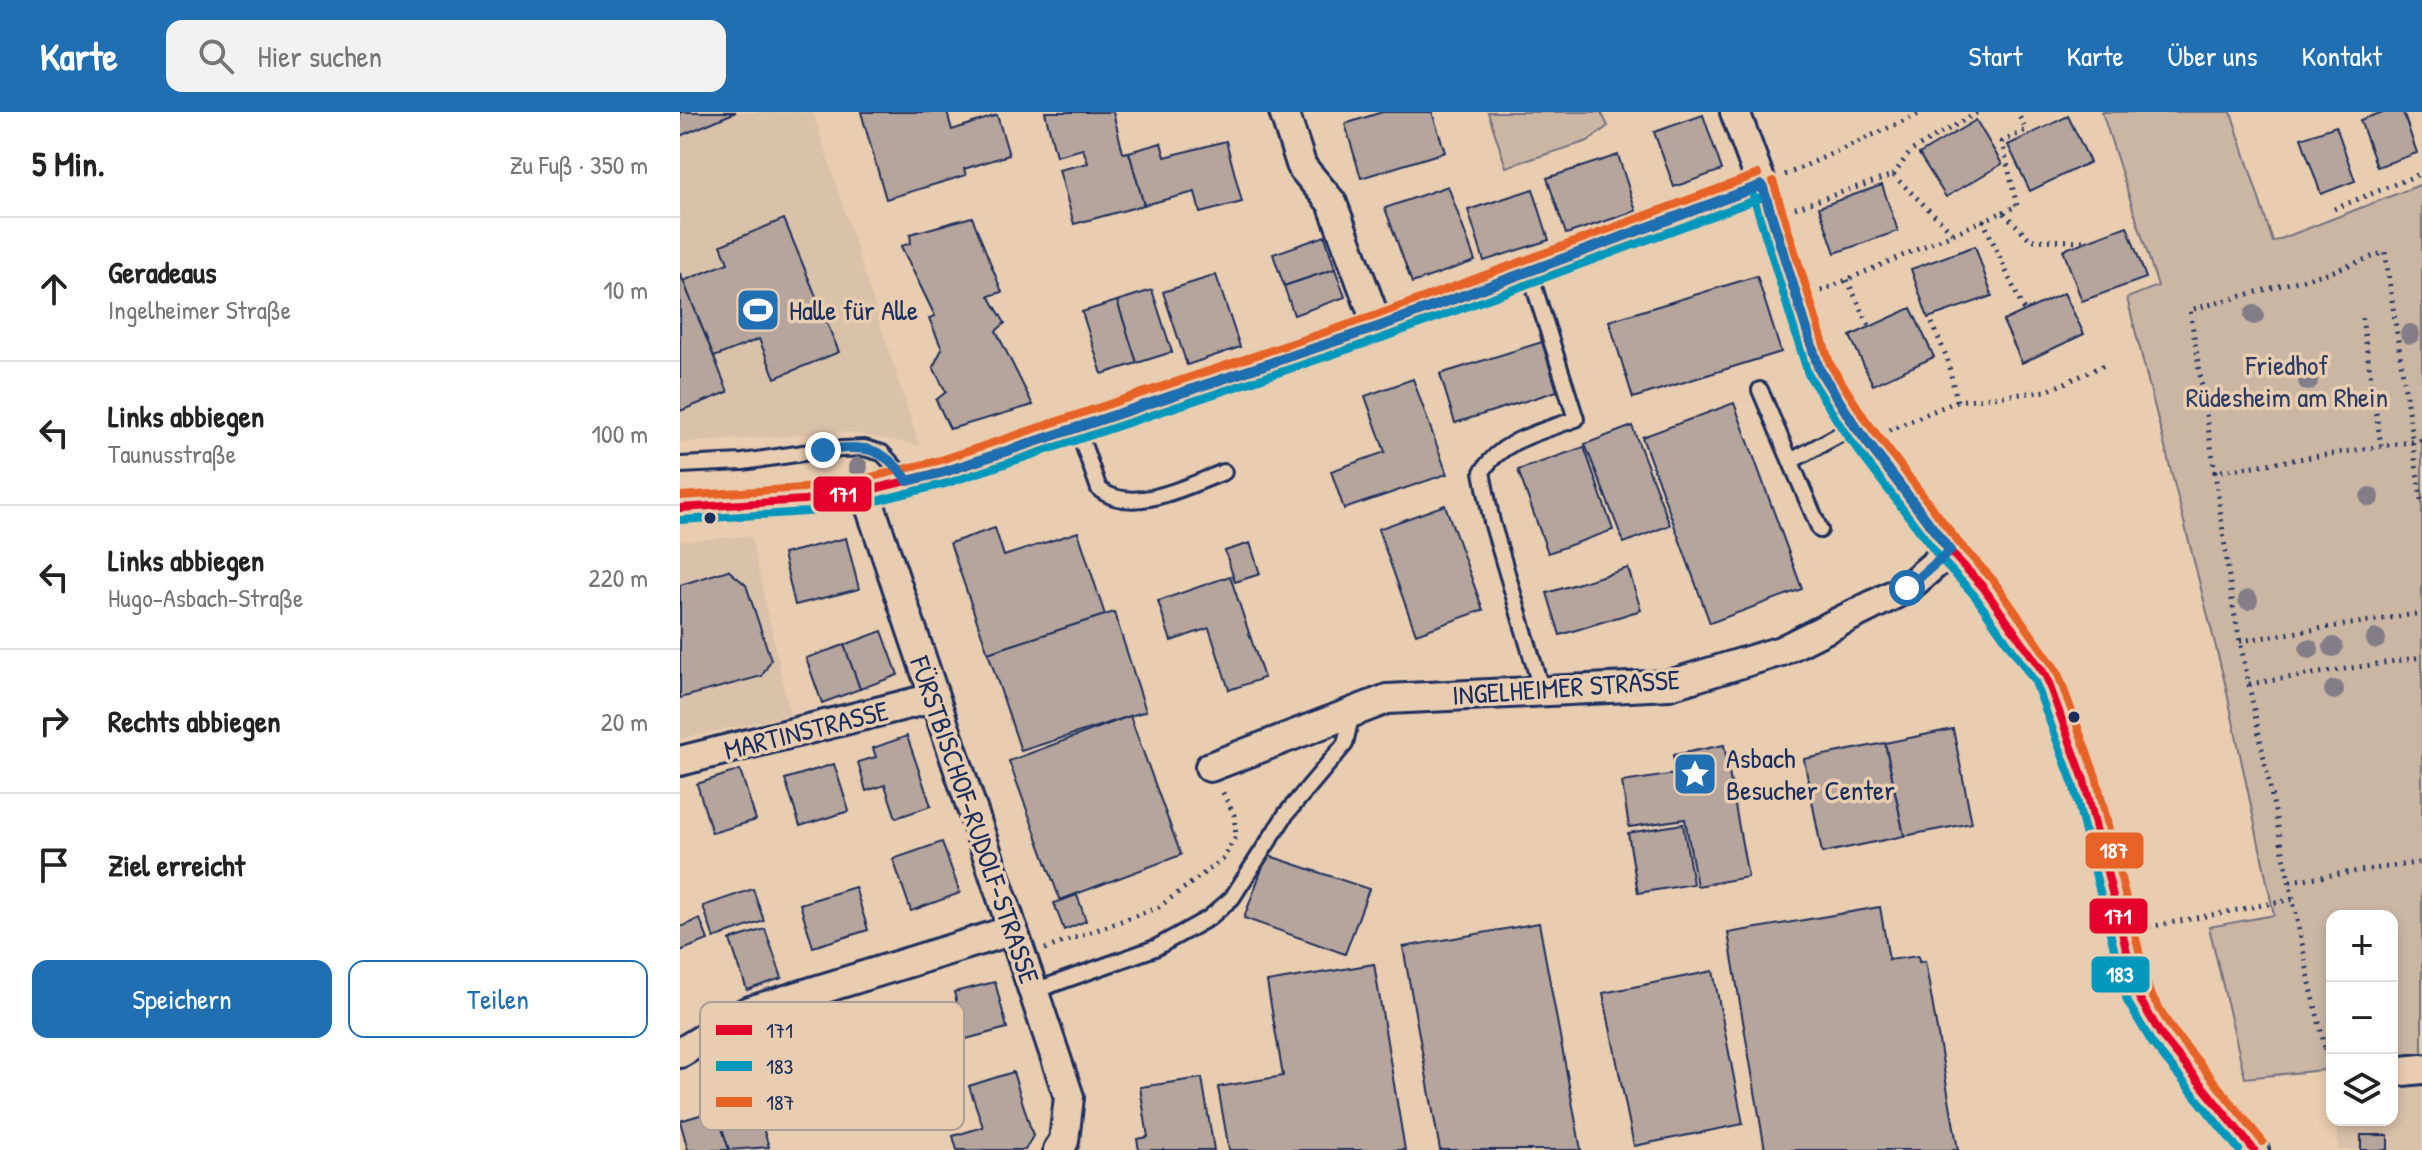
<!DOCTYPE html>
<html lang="de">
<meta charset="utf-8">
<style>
:root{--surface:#fff;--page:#f2f2f2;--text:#222;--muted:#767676;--line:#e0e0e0;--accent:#1f6fb2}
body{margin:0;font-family:"Patrick Hand",sans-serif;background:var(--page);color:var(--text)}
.controls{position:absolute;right:24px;bottom:24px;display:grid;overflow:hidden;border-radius:16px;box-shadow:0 4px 12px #0003}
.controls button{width:72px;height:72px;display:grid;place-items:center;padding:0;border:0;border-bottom:2px solid var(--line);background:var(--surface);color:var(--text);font:40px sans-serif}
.stop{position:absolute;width:24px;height:24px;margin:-18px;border:6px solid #1f6fb2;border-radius:50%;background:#fff}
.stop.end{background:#1f6fb2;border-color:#fff;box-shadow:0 2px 8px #0008}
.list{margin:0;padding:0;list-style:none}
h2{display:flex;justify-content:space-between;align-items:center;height:104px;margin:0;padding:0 32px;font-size:34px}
h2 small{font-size:26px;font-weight:400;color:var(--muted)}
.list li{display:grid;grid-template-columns:52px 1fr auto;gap:24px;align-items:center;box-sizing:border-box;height:144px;padding:0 32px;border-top:2px solid var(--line)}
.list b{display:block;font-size:30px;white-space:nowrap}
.list p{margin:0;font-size:26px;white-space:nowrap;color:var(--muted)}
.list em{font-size:26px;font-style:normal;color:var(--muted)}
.actions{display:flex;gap:16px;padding:24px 32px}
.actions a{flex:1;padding:18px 0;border:2px solid var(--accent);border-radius:16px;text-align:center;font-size:28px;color:var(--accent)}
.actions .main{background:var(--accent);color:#fff}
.icon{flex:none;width:44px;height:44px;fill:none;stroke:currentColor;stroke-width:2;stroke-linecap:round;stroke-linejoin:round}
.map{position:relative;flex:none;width:1742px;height:1038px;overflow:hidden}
header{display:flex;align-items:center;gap:48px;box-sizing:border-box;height:112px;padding:0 40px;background:var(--accent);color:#fff}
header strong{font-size:38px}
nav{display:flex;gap:44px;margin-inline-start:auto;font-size:28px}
.search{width:560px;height:72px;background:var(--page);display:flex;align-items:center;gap:20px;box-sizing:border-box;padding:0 28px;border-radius:16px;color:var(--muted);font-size:30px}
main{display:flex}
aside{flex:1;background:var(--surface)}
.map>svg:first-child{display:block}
.built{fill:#dac1aa}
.green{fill:#cbb6a4;stroke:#737281;stroke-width:2}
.building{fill:#b6a59c;stroke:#1b2f5e;stroke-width:2}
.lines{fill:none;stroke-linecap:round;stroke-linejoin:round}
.service-casing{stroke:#1b2f5e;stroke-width:20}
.minor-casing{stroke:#1b2f5e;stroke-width:34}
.path{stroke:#1b2f5e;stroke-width:5;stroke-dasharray:2 6;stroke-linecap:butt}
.service{stroke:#e9cdb0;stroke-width:14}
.minor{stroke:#e9cdb0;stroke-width:28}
.bus-1-casing{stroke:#e9cdb0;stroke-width:14}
.bus-2-casing{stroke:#e9cdb0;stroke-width:14}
.bus-3-casing{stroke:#e9cdb0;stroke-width:14}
.bus-1{stroke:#e4002b;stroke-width:8}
.bus-2{stroke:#0497bd;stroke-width:8}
.bus-3{stroke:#e76225;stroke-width:8}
.tree{fill:#827d87}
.route{stroke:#1f6fb2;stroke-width:10}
.bus-dot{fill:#1b2f5e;stroke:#e9cdb0;stroke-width:3}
.labels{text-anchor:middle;stroke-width:7;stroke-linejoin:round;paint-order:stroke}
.poi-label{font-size:28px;fill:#1b2f5e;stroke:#e9cdb0;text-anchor:start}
.park-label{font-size:28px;fill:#2d3c65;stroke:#e9cdb0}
.street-label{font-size:28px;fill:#1b2f5e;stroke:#e9cdb0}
.key{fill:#e9cdb0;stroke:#ab9e97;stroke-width:2}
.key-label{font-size:22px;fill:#1b2f5e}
.line-badge{stroke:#e9cdb0;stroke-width:3}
.badge-label{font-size:22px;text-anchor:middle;font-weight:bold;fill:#fff}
</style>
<header>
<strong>Karte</strong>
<div class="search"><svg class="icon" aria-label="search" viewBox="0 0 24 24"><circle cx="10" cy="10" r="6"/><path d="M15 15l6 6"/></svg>Hier suchen</div>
<nav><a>Start</a><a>Karte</a><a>Über uns</a><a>Kontakt</a></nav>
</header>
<main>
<aside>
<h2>5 Min.<small>Zu Fuß · 350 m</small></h2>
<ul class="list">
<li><svg class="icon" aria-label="ahead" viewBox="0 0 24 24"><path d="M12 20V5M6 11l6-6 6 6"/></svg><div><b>Geradeaus</b><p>Ingelheimer Straße</p></div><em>10 m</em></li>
<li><svg class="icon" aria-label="left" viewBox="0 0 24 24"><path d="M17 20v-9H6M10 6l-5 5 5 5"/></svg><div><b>Links abbiegen</b><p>Taunusstraße</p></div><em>100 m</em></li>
<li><svg class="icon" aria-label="left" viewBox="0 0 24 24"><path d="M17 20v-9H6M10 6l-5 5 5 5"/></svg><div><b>Links abbiegen</b><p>Hugo-Asbach-Straße</p></div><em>220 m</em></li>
<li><svg class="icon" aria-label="right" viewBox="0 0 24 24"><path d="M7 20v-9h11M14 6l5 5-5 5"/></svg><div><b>Rechts abbiegen</b></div><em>20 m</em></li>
<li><svg class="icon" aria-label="arrive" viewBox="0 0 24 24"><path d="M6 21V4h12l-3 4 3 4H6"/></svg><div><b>Ziel erreicht</b></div></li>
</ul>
<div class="actions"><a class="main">Speichern</a><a>Teilen</a></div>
</aside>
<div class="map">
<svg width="1742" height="1038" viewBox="0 0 1742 1038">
<rect width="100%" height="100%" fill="#e9cdb0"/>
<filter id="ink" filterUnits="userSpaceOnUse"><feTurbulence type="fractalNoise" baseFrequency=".0125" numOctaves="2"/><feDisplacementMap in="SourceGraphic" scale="16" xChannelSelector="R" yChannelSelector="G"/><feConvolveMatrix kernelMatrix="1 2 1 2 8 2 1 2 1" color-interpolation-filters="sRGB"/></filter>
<g filter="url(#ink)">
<!-- built -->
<g class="built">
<path d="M0 0H133L239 333 165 320 0 331Z"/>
<path d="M71 424 110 603 0 627V429Z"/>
<path d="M1742 966V1038H1658L1657 1008H1712V969Z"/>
</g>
<!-- green -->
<g class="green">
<path d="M808 0H921L928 14 908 29 826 55Z"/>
<path d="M1422 0H1551L1593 130 1742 72V949L1712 952V804H1652V957L1565 966 1529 815 1594 803 1545 571 1447 186 1478 174Z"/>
</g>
<!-- building -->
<g class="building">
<path d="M0 0H56L0 24Z"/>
<path d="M181 0H267L272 18 317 3 329 43 284 57 286 63 206 87Z"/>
<path d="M365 0H433L443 41 449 40 464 93 394 112 379 58 408 51 403 37 376 44Z"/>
<path d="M702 0H752L765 40 681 66 665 12Z"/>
<path d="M1703 0H1723L1737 41 1697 55 1680 8Z"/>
<path d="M1023 3 1042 58 994 75 974 20Z"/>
<path d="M1388 4 1410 50 1350 79 1328 33Z"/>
<path d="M1296 8 1322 52 1266 85 1239 42Z"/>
<path d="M1656 14 1675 69 1641 82 1621 26Z"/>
<path d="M546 29 562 90 520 101 515 80 464 93 449 40 481 31 485 45Z"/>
<path d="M938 43 956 99 886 122 867 66Z"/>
<path d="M1202 73 1218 119 1155 141 1139 95Z"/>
<path d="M768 74 795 149 732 171 705 96Z"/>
<path d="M853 77 869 128 804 149 788 98Z"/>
<path d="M292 105 322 180 309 184 325 211 316 219 353 293 270 317 256 288 266 280 253 255 262 237 249 206 255 204 221 134 231 131 230 122Z"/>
<path d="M104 107 159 240 95 266 79 227 34 245 3 169 48 151 41 133Z"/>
<path d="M1447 114 1466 166 1402 189 1383 138Z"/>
<path d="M645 124 655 157 604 174 593 142Z"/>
<path d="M1295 134 1312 184 1248 206 1231 157Z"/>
<path d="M655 157 665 185 614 203 604 174Z"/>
<path d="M0 161 48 280 0 299Z"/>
<path d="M536 163 560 235 507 253 483 180Z"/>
<path d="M1077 164 1101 240 953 286 929 209Z"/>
<path d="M472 178 492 240 457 251 437 189Z"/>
<path d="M1384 181 1404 222 1342 251 1323 209Z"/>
<path d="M437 189 457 251 422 262 402 200Z"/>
<path d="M1231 196 1254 245 1193 273 1170 224Z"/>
<path d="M862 230 877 279 775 311 760 262Z"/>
<path d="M733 267 767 362 664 397 651 359 705 340 685 284Z"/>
<path d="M1054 291 1122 477 1030 511 962 325Z"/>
<path d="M952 314 990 413 944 431 905 332Z"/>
<path d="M904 335 933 418 868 441 838 358Z"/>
<path d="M765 393 803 498 736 522 698 417Z"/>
<path d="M315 416 324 444 398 420 425 503 308 541 270 431Z"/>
<path d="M166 426 179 477 115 493 103 442Z"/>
<path d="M570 431 580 462 555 470 545 439Z"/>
<path d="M948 456 961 498 880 523 867 481Z"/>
<path d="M48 458 66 473 91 548 82 564 0 586V473Z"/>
<path d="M550 464 584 566 549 578 529 516 491 529 478 489Z"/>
<path d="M434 500 466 599 341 639 308 541Z"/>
<path d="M202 519 218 563 180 577 164 533Z"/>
<path d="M164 533 180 577 142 591 126 546Z"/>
<path d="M450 604 501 743 380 788 329 649Z"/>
<path d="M1273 617 1292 711 1224 724 1205 631Z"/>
<path d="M227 624 251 694 216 706 205 673 186 679 178 650 196 645 193 636Z"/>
<path d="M1205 631 1224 724 1142 741 1124 647Z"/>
<path d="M1044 633 1068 765 1017 774 1005 707 949 715 942 670 996 662 993 643Z"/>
<path d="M154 652 169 699 120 714 105 667Z"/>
<path d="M60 658 76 708 32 721 17 672Z"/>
<path d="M1003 712 1013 772 958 781 948 721Z"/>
<path d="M262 730 280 781 231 799 213 747Z"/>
<path d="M587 743 689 777 665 842 564 806Z"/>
<path d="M175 775 188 818 133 835 120 792Z"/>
<path d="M73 777 84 809 34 826 23 794Z"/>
<path d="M397 783 406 809 384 818 374 791Z"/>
<path d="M1200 795 1209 848 1238 844 1239 850 1245 849 1278 1038H1085L1048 821Z"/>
<path d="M20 807 28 828 0 839V815Z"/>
<path d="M859 811 901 1038H760L723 835Z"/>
<path d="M85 817 102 866 67 878 50 828Z"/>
<path d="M694 852 725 1038H549L538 975 603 964 587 870Z"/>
<path d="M1033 859 1063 1012 954 1034 923 881Z"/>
<path d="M315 870 327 916 286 927 274 880Z"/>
<path d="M333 960 353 1024 345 1038H277L273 1024 303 1015 289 974Z"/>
<path d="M522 966 534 1038H459L457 1027 468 1025 460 975Z"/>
<path d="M74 987 89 1035 49 1038 36 998Z"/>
<path d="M36 998 49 1038H8L0 1009Z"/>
<rect x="1681" y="1023" width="27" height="15"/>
</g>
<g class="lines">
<!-- service casing -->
<g class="service-casing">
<g id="service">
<path d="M849 159 896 307C861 320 822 327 802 360L812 410 862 580"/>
<path d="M1080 278 1140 418"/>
<path d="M397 315 419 377C453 404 508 373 544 360"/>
<path d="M1111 349 1175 314"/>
<path d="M0 353 63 350 143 338 184 336 202 341 228 369"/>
<path d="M354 879 475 836 529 806 552 786 606 702 665 632 672 601"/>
</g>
</g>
<!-- minor casing -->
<g class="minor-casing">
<g id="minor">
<path d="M604 0 622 55 652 91 698 215"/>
<path d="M1055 0 1082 73 1139 257 1175 314 1270 439 1303 475 1366 564 1404 668 1458 884 1481 923 1574 1038"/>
<path d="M185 379 389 985 384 1029 378 1038"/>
<path d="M0 396 124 388 185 379 264 360 698 215 1082 73"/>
<path d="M0 649 253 586"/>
<path d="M530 655 707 587 989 573 1101 539 1227 476 1270 439"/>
<path d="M0 941 67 900 333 818"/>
<path d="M1712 960 1742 957"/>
</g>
</g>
<!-- path -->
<g class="path">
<path d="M1105 63 1243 0"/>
<path d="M1213 63 1231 39 1298 0"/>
<path d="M1115 96 1213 63 1273 121"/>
<path d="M1654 97 1742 61"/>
<path d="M1323 100 1337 94 1322 30 1346 18 1337 0"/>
<path d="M1303 108 1344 199"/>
<path d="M1167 168 1190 215"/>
<path d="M1141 179 1323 100 1351 128 1405 129"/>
<path d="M1682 206 1701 334"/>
<path d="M1252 211 1267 246 1277 289"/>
<path d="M1209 318 1277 289 1367 279 1427 252"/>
<path d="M1535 360 1510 198 1651 160 1705 140 1742 394"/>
<path d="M1560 529 1742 501"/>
<path d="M1569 572 1742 545"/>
<path d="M1610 769 1742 750"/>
<path d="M1469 815 1614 787"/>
<path d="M365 837 479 795 543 747 556 724 554 703 541 677"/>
<path d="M1652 935 1645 936 1631 876 1553 495 1535 360 1742 328"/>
<path d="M1645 936 1652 957"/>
</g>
<!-- service -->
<use href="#service" class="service"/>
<!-- minor -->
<use href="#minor" class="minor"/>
<!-- bus-1 casing -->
<g class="bus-1-casing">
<g id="bus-1">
<path d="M1082 73 1139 257 1175 314 1270 439 1303 475 1366 564 1404 668 1458 884 1481 923 1574 1038"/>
<path d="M0 396 124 388 185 379 264 360 698 215 1082 73"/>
</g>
</g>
<!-- bus-2 casing -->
<g class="bus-2-casing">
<g id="bus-2">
<path d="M1071 77 1128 262 1165 321 1260 446 1294 483 1355 570 1393 672 1447 889 1472 931 1559 1038"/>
<path d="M1 408 126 400 188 391 268 371 702 226 1086 84"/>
</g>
</g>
<!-- bus-3 casing -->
<g class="bus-3-casing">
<g id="bus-3">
<path d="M1093 69 1150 252 1185 307 1279 431 1313 468 1377 559 1416 665 1469 879 1491 916 1583 1030"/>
<path d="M0 384 123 376 183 367 261 348 694 204 1078 62"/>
</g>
</g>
<!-- bus-1 -->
<use href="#bus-1" class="bus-1"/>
<!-- bus-2 -->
<use href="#bus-2" class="bus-2"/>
<!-- bus-3 -->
<use href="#bus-3" class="bus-3"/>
</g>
<!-- trees -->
<g class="tree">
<circle cx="1574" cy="203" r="10"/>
<circle cx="1730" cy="222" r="10"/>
<circle cx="1628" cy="269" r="10"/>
<circle cx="178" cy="355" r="10"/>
<circle cx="1690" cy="385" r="10"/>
<circle cx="1568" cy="488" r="10"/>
<circle cx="1696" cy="527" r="10"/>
<circle cx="1653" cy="535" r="10"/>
<circle cx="1629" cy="537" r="10"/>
<circle cx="1654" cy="578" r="10"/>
</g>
</g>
<g class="lines" filter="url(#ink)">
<!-- route -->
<path class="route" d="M143 338C185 334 202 333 228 369L264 360 698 215 1082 73 1139 257 1175 314 1270 439 1227 476"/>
</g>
<!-- icons -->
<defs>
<g id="stadium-square" transform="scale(2.3)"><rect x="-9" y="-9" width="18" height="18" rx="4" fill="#1f6fb2" stroke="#e9cdb0"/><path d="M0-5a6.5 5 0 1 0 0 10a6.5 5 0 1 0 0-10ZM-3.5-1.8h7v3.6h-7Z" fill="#fff"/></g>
<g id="sight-square" transform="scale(2.3)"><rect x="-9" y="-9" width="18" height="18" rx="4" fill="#1f6fb2" stroke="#e9cdb0"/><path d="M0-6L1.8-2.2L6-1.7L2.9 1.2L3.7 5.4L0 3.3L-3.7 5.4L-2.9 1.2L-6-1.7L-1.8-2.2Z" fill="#fff"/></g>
</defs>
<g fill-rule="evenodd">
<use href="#stadium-square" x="78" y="198"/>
<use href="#sight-square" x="1015" y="662"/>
</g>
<!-- markers -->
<g class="bus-dot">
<circle cx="30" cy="406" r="7"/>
<circle cx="1394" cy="605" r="7"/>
</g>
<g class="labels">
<!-- poi labels -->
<g class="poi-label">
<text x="109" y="208">Halle für Alle</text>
<text x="1046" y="656">Asbach<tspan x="1046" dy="32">Besucher Center</tspan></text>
</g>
<!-- park labels -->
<g class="park-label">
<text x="1607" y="263">Friedhof<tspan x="1607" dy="32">Rüdesheim am Rhein</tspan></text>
</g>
<!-- street labels -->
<g class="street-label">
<text transform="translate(886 575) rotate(-4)" y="10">INGELHEIMER STRASSE</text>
<text transform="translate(126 618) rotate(-14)" y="10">MARTINSTRASSE</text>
<text transform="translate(295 708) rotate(71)" y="10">FÜRSTBISCHOF-RUDOLF-STRASSE</text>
</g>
</g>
<!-- legend -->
<rect x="20" y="890" width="264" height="128" rx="12" class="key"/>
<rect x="36" y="913" width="36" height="10" fill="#e4002b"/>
<rect x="36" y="949" width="36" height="10" fill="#0497bd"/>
<rect x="36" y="985" width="36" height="10" fill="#e76225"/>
<g class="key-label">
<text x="86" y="926">171</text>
<text x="86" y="962">183</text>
<text x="86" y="998">187</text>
</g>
<g class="line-badge">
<rect x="132" y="363" width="61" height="38" rx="8" fill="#e4002b"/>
<rect x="1404" y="719" width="61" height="39" rx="8" fill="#e76225"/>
<rect x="1408" y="785" width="61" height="38" rx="8" fill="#e4002b"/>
<rect x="1410" y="843" width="61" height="39" rx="8" fill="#0497bd"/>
</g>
<g class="badge-label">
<text x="163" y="390">171</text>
<text x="1434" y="746">187</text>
<text x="1438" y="812">171</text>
<text x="1440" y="870">183</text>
</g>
</svg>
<div class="controls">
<button>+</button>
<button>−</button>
<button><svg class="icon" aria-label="layers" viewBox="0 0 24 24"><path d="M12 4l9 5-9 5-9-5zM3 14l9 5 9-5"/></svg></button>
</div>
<div class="stop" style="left:1227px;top:476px"></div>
<div class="stop end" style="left:143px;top:338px"></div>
</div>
</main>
